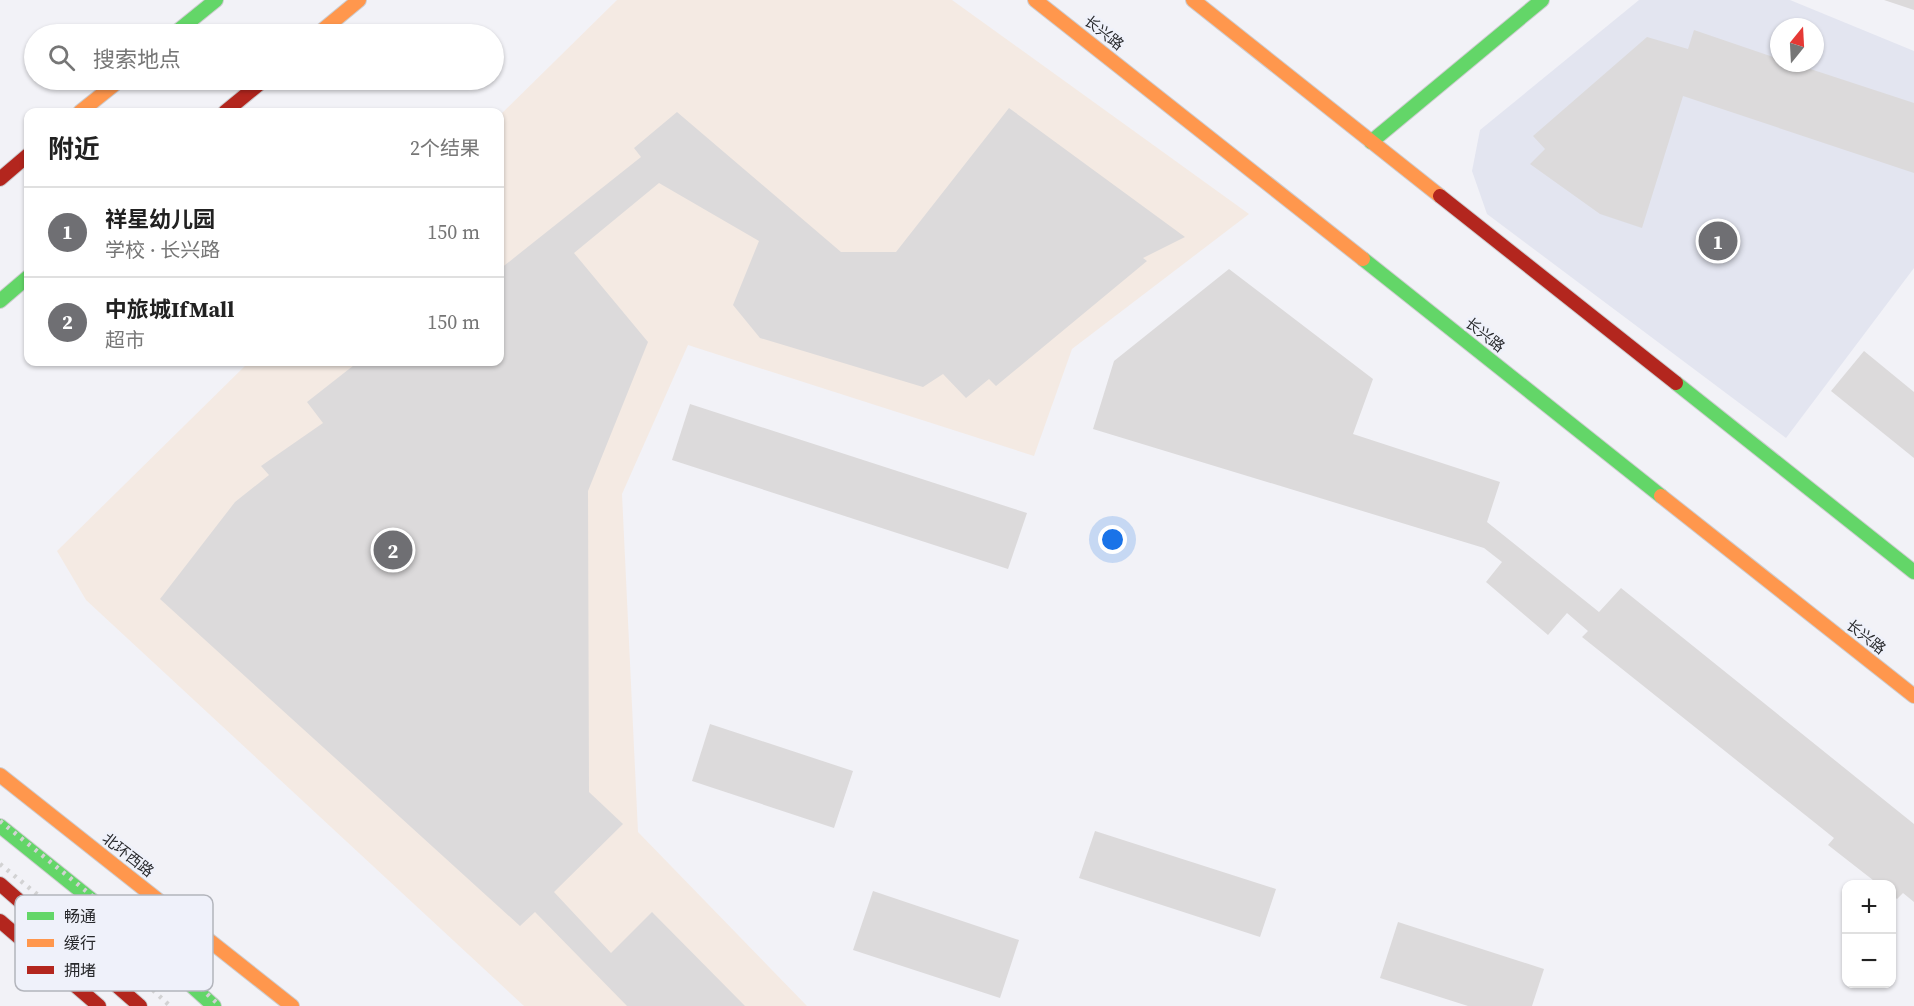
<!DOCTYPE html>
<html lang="zh">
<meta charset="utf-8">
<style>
:root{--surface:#fff;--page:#f2f2f2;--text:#222;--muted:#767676;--line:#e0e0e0;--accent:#6f6f73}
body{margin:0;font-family:"Source Serif 4","Noto Sans SC",serif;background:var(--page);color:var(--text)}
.controls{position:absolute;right:18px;bottom:18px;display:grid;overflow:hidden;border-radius:12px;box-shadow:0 2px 4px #0004}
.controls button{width:54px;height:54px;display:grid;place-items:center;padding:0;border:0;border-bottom:2px solid var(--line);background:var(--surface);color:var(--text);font:30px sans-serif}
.compass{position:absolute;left:1770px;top:18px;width:54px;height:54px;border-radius:50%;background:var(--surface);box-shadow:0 2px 4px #0004;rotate:18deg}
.you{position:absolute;left:1113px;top:540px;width:21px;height:21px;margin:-15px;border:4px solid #fff;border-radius:50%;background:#1a73e8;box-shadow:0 0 0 9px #1a73e833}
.badge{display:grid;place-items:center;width:39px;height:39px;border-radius:50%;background:var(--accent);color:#fff;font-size:20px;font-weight:700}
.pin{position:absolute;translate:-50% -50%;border:3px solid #fff;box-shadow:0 2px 6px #0006}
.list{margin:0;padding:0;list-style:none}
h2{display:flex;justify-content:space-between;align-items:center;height:78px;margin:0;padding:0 24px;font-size:26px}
h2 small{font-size:20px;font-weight:400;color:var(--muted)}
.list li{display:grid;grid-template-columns:39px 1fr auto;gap:18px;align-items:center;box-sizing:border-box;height:90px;padding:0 24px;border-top:2px solid var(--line)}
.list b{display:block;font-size:22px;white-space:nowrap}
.list p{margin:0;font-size:20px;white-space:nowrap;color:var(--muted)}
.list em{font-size:20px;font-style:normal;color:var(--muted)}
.icon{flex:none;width:33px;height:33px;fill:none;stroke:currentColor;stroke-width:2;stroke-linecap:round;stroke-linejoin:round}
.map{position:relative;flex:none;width:1914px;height:1006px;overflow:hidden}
.search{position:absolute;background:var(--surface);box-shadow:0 2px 4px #0004;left:24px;top:24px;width:480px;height:66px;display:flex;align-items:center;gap:15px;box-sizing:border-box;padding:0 21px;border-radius:33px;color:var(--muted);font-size:22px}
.panel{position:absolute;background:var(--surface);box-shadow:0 2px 4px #0004;left:24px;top:108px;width:480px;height:258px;border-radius:12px}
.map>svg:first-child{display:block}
.commercial{fill:#f4eae3}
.built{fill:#e3e5f0;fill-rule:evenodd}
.building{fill:#dcdadb}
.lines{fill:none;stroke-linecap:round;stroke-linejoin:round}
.fast-casing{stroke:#cdcdd0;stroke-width:16}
.slow-casing{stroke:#cdcdd0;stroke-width:16}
.jam-casing{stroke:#cdcdd0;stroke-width:16}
.fast{stroke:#63d668;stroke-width:14}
.slow{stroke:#ff974d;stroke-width:14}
.jam{stroke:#b3261e;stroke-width:14}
.rail{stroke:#d2d2d3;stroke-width:4.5;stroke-dasharray:3 6;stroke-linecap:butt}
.labels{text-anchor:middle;stroke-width:5;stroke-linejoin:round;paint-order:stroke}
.street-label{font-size:15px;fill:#28292c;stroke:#eff1fa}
.key{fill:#eff1fa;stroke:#b3b5bc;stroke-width:1.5}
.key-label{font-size:16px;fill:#28292c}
</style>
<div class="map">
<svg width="1914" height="1006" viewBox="0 0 1914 1006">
<rect width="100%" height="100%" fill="#f2f2f7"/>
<!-- commercial -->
<path class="commercial" d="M617 0H952L1249 214 1072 349 1034 456 688 345 622 494 638 832 807 1006H524L86 600 57 551 249 362H500V115Z"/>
<!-- built -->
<path class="built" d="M1639 0H1790L1914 51V268L1786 438 1487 214 1472 171 1480 130ZM1779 27H1815V63H1779Z"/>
<!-- building -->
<g class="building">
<path d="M1884 0H1914V10Z"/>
<path d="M1694 30 1779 59V63H1792L1914 103V173L1683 96 1642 228 1600 214 1530 164 1545 149 1533 136 1647 37 1688 49Z"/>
<path d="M1009 108 1185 237 1143 258 1147 261 996 386 989 379 966 398 943 374 923 387 760 338 733 305 759 241 659 183 574 253 648 342 588 491 589 792 623 824 554 892 611 953 652 912 745 1006H627L535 912 520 926 160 599 235 502 269 475 261 466 323 423 307 402 358 362H500V269L641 157 634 148 677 112 841 252H896Z"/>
<path d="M1229 269 1373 379 1353 434 1500 482 1487 522 1599 612 1621 588 1914 824V902L1903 893 1897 899 1892 895V884H1878L1828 845 1834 838 1582 637 1588 631 1567 613 1548 635 1486 582 1502 562 1484 548 1093 429 1114 361Z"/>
<path d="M1864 351 1914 392V458L1831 391Z"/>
<path d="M690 404 1027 513 1008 569 672 460Z"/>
<path d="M710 724 853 771 834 828 692 781Z"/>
<path d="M1095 831 1276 889 1260 937 1079 878Z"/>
<path d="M873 891 1019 940 1000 998 853 950Z"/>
<path d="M1398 922 1544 969 1532 1006H1468L1380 978Z"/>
</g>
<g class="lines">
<!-- fast casing -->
<g class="fast-casing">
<g id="fast">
<path d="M174 34 216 0"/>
<path d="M1371 142 1542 0"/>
<path d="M1363 259 1661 496"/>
<path d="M0 301 28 277"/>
<path d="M1676 383 1914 572"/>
<path d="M0 826 133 933 214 1006"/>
</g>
</g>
<!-- slow casing -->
<g class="slow-casing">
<g id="slow">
<path d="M1035 0 1363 259"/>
<path d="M1193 0 1440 196"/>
<path d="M318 34 359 0"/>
<path d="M80 112 120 80"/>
<path d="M1661 496 1914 696"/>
<path d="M0 775 292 1006"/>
</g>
</g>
<!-- jam casing -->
<g class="jam-casing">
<g id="jam">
<path d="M225 112 264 80"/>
<path d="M0 179 28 155"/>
<path d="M1440 196 1676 383"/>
<path d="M0 884 140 1006"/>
<path d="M0 921 99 1006"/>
</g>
</g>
<!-- fast -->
<use href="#fast" class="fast"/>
<!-- slow -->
<use href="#slow" class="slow"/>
<!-- jam -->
<use href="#jam" class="jam"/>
<!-- rail -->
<g class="rail">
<path d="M0 821 166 956 220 1006"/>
<path d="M0 864 142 980 170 1006"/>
</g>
</g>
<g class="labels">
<!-- street labels -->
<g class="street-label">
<text transform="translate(1104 33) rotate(38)" y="5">长兴路</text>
<text transform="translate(1485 335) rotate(38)" y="5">长兴路</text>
<text transform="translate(1866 637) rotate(38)" y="5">长兴路</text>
<text transform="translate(128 855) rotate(38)" y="5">北环西路</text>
</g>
</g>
<!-- legend -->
<rect x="15" y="895" width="198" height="96" rx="9" class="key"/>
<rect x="27" y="912" width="27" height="8" fill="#63d668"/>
<rect x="27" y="939" width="27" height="8" fill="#ff974d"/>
<rect x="27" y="966" width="27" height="8" fill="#b3261e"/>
<g class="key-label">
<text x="64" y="922">畅通</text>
<text x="64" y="949">缓行</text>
<text x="64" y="976">拥堵</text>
</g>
</svg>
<div class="controls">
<button>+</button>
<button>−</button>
</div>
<svg class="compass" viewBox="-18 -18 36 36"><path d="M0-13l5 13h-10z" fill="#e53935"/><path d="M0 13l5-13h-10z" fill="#767676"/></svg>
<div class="you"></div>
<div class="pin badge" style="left:1718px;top:241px">1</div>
<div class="pin badge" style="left:393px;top:550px">2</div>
<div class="search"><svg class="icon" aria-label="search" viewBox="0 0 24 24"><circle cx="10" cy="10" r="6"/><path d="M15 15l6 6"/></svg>搜索地点</div>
<section class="panel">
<h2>附近<small>2个结果</small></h2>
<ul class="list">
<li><span class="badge">1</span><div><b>祥星幼儿园</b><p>学校 · 长兴路</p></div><em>150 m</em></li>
<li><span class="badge">2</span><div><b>中旅城IfMall</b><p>超市</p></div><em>150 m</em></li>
</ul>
</section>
</div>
